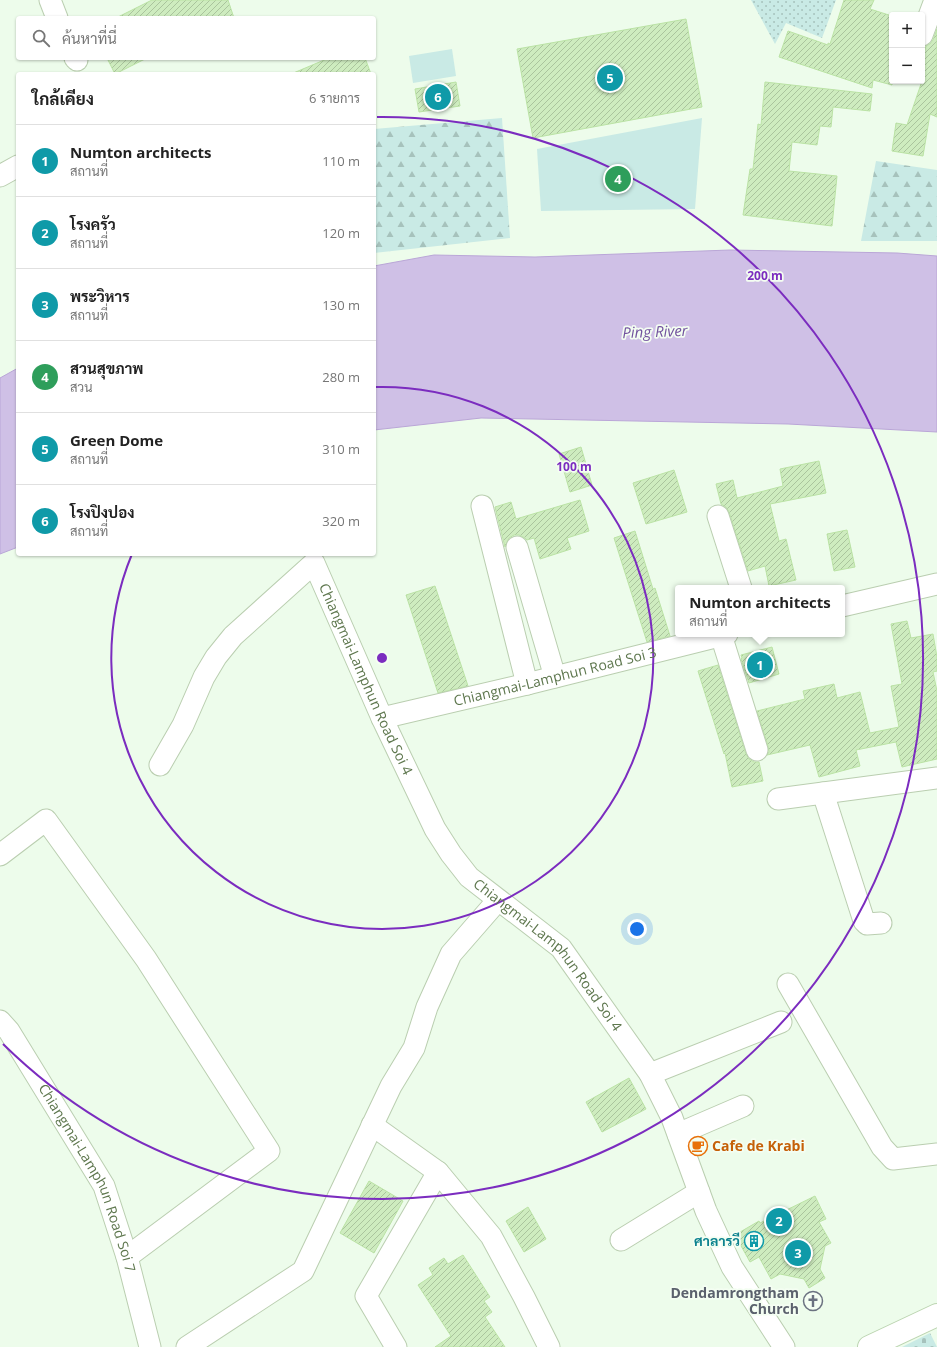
<!DOCTYPE html>
<html lang="th">
<meta charset="utf-8">
<style>
:root{--surface:#fff;--page:#f6f6f6;--text:#222;--muted:#767676;--line:#e0e0e0;--accent:#0f766e}
body{margin:0;font-family:"Open Sans",Sarabun,sans-serif;background:var(--page);color:var(--text)}
.controls{position:absolute;right:12px;top:12px;display:grid;overflow:hidden;border-radius:4px;box-shadow:0 1px 3px #0004}
.controls button{width:36px;height:36px;display:grid;place-items:center;padding:0;border:0;border-bottom:1px solid var(--line);background:var(--surface);color:var(--text);font:20px sans-serif}
.you{position:absolute;left:637px;top:929px;width:14px;height:14px;margin:-10px;border:3px solid #fff;border-radius:50%;background:#1a73e8;box-shadow:0 0 0 6px #1a73e833}
.badge{display:grid;place-items:center;width:26px;height:26px;border-radius:50%;background:var(--accent);color:#fff;font-size:13px;font-weight:700}
.pin{position:absolute;translate:-50% -50%;border:2px solid #fff;box-shadow:0 1px 4px #0006}
.popup{position:absolute;left:675px;top:585px;width:170px;height:52px;box-sizing:border-box;display:grid;place-content:center;border-radius:4px;background:var(--surface);filter:drop-shadow(0 1px 3px #0005);font-size:13px;white-space:nowrap;color:var(--muted)}
.popup b{font-size:15px;color:var(--text)}
.popup::after{content:'';position:absolute;left:50%;top:100%;margin-left:-8px;border:8px solid transparent;border-top-color:var(--surface)}
.list{margin:0;padding:0;list-style:none}
h2{display:flex;justify-content:space-between;align-items:center;height:52px;margin:0;padding:0 16px;font-size:17px}
h2 small{font-size:13px;font-weight:400;color:var(--muted)}
.list li{display:grid;grid-template-columns:26px 1fr auto;gap:12px;align-items:center;box-sizing:border-box;height:72px;padding:0 16px;border-top:1px solid var(--line)}
.list b{display:block;font-size:15px;white-space:nowrap}
.list p{margin:0;font-size:13px;white-space:nowrap;color:var(--muted)}
.list em{font-size:13px;font-style:normal;color:var(--muted)}
.icon{flex:none;width:22px;height:22px;fill:none;stroke:currentColor;stroke-width:2;stroke-linecap:round;stroke-linejoin:round}
.map{position:relative;flex:none;width:937px;height:1347px;overflow:hidden}
.search{position:absolute;background:var(--surface);box-shadow:0 1px 3px #0004;left:16px;top:16px;width:360px;height:44px;display:flex;align-items:center;gap:10px;box-sizing:border-box;padding:0 14px;border-radius:4px;color:var(--muted);font-size:15px}
.panel{position:absolute;background:var(--surface);box-shadow:0 1px 3px #0004;left:16px;top:72px;width:360px;height:484px;border-radius:4px}
.map>svg:first-child{display:block}
.grass{fill:url(#grass-dots)}
.forest{fill:url(#forest-firs)}
.cemetery{fill:url(#cemetery-stones)}
.park{fill:#c9eae5}
.water{fill:#cfc0e6;stroke:#baa6d7}
.building{fill:url(#building-hatch);stroke:#bbe3a5}
.lines{fill:none;stroke-linecap:round;stroke-linejoin:round}
.minor-casing{stroke:#baceb0;stroke-width:23}
.secondary-casing{stroke:#bbd4b0;stroke-width:24}
.minor{stroke:#fff;stroke-width:21}
.secondary{stroke:#fff;stroke-width:22}
.ring{fill:none;stroke:#7b2cbf;stroke-width:2}
.labels{text-anchor:middle;stroke-width:3.5;stroke-linejoin:round;paint-order:stroke}
.street-label{font-size:14px;fill:#5e774e;stroke:#f4fef2}
.food-label{font-size:14px;font-weight:bold;fill:#c56008;stroke:#f4fef2;text-anchor:start}
.culture-label{font-size:14px;font-weight:bold;fill:#0d838f;stroke:#f4fef2;text-anchor:end}
.worship-label{font-size:14px;font-weight:bold;fill:#5b616d;stroke:#f4fef2;text-anchor:end}
.water-label{font-size:15px;font-style:italic;fill:#72529e;stroke:#f4fef2}
.centre{fill:#7b2cbf;stroke:#f4fef2;stroke-width:2}
.ring-label{font-size:12px;text-anchor:middle;font-weight:bold;fill:#7b2cbf;stroke:#f4fef2;stroke-width:3.5;stroke-linejoin:round;paint-order:stroke}
</style>
<div class="map">
<svg width="937" height="1347" viewBox="0 0 937 1347">
<defs>
<pattern id="grass-dots" width="8" height="8" patternUnits="userSpaceOnUse"><rect width="8" height="8" fill="#c9eae5"/><path d="M2 2h.1M6 6h.1" fill="none" stroke="#a6c2bc" stroke-width="1.8" stroke-linecap="round"/></pattern>
<pattern id="forest-firs" width="22" height="20" patternUnits="userSpaceOnUse"><rect width="22" height="20" fill="#c9eae5"/><path d="M5 1l3.5 6h-7zM16 11l3.5 6h-7z" fill="#a6c2bc"/></pattern>
<pattern id="cemetery-stones" width="16" height="16" patternUnits="userSpaceOnUse"><rect width="16" height="16" fill="#c9eae5"/><path d="M2 7V4a2 2 0 0 1 4 0v3zM10 15v-3a2 2 0 0 1 4 0v3z" fill="#a6c2bc"/></pattern>
<pattern id="building-hatch" width="6" height="6" patternUnits="userSpaceOnUse"><rect width="6" height="6" fill="#ceecbf"/><path d="M-1 1l2-2M0 6l6-6M5 7l2-2" fill="none" stroke="#aac49d"/></pattern>
</defs>
<rect width="100%" height="100%" fill="#edfceb"/>
<!-- grass -->
<path class="grass" d="M751 0H836L822 38 786 23 775 44Z"/>
<!-- forest -->
<g class="forest">
<path d="M502 118 510 238 374 253V129Z"/>
<path d="M876 161 937 170V241H861Z"/>
</g>
<!-- cemetery -->
<path class="cemetery" d="M930 1333 937 1347H902Z"/>
<!-- park -->
<g class="park">
<path d="M452 49 456 76 413 83 409 56Z"/>
<path d="M702 118 695 209 541 211 537 149Z"/>
</g>
<!-- water -->
<g class="water">
<path d="M730 250 897 253 937 256V432L788 424 481 418 374 430V266L434 255 535 257Z"/>
<path d="M18 368V547L0 554V378Z"/>
</g>
<!-- building -->
<g class="building">
<path d="M152 0H228L234 18H116Z"/>
<path d="M844 0H874L870 9 892 16V85L873 80 872 88 779 57 788 31 828 45V43L830 44Z"/>
<path d="M686 19 702 107 533 138 517 49Z"/>
<path d="M937 29V117L930 114 923 156 892 151 896 123 907 125 922 81V59L926 46 930 44 933 40Z"/>
<path d="M107 58H147L115 74Z"/>
<path d="M329 58H365L371 74H291Z"/>
<path d="M456 82 460 106 419 112 415 89Z"/>
<path d="M765 82 872 94 870 111 833 107 831 127 820 126 817 145 792 142 789 171 837 176 832 226 743 215 750 169H753L758 124 761 125Z"/>
<path d="M581 447 592 485 570 492 559 454Z"/>
<path d="M819 461 826 493 770 504 779 541 786 539 796 580 769 586 765 566 748 571 729 512 726 507 721 504 716 484 733 480 737 498 783 486 780 469Z"/>
<path d="M674 470 687 512 646 524 633 483Z"/>
<path d="M580 500 589 531 567 538 571 549 540 559 534 538 527 540 525 538 519 535H514L509 538 505 547 495 507 511 502 516 519Z"/>
<path d="M847 530 855 567 834 571 827 534Z"/>
<path d="M635 531 653 589 655 588 670 636 647 642 614 538Z"/>
<path d="M435 586 468 686 438 693 406 595Z"/>
<path d="M907 621 911 638 933 634 937 657V671L933 672 937 691V759L902 767 896 742 856 750 860 766 819 777 810 745 767 755 769 752 768 746 757 711 805 699 803 691 834 684 837 698 860 692 870 733 899 727 891 686 902 684 891 624Z"/>
<path d="M772 647 779 674 749 683 741 659 742 658 741 655Z"/>
<path d="M718 665 746 754 749 759 754 762H759L763 781 732 787 725 753 724 754 698 671Z"/>
<path d="M629 1078 646 1109 602 1132 586 1102Z"/>
<path d="M369 1181 403 1201 374 1253 340 1233Z"/>
<path d="M815 1196 826 1219 819 1222 831 1243 825 1246 820 1269 825 1278 809 1288 804 1279 780 1274 771 1279 759 1257 750 1262 735 1235 759 1221 760 1223Z"/>
<path d="M528 1207 546 1239 524 1252 506 1221Z"/>
<path d="M463 1255 490 1297 484 1301 492 1312 485 1317 505 1347H435L451 1336 418 1285 433 1275 429 1268 444 1258 448 1264Z"/>
</g>
<g class="lines">
<!-- minor casing -->
<g class="minor-casing">
<g id="minor">
<path d="M50 0 57 18"/>
<path d="M922 35 935 0"/>
<path d="M75 58 77 60"/>
<path d="M0 176 18 166"/>
<path d="M482 506 527 684"/>
<path d="M718 516 741 588"/>
<path d="M517 547 555 677"/>
<path d="M842 606 937 584"/>
<path d="M721 635 757 750"/>
<path id="s1" d="M382 718 527 684 727 634"/>
<path id="s2" d="M160 765 183 725 204 677 216 657 233 636 314 563 382 718 435 829 451 854 469 877 561 948 650 1074 672 1118 706 1211 732 1267 784 1347"/>
<path d="M823 793 864 921 867 924 881 923"/>
<path d="M778 799 937 778"/>
<path d="M0 855 46 820 146 959 269 1151 127 1257"/>
<path d="M788 984 882 1147 893 1159 937 1154"/>
<path id="s3" d="M0 1021 9 1031 104 1186 127 1257 150 1347"/>
<path d="M650 1074 781 1022"/>
<path d="M372 1125 438 1172"/>
<path d="M678 1134 743 1106"/>
<path d="M621 1240 699 1192"/>
<path d="M187 1347 303 1271 391 1086 414 1048 427 1007 451 954 498 900"/>
<path d="M396 1347 366 1296 438 1172 491 1236 524 1297 549 1347"/>
</g>
</g>
<!-- secondary casing -->
<g class="secondary-casing">
<path id="secondary" d="M869 1347 937 1315"/>
</g>
<!-- minor -->
<use href="#minor" class="minor"/>
<!-- secondary -->
<use href="#secondary" class="secondary"/>
</g>
<!-- distance rings -->
<g class="ring">
<path d="M375 387A271 271 0 1 1 132 554"/>
<path d="M377 117A541 541 0 1 1 3 1044"/>
</g>
<!-- icons -->
<defs>
<g id="cafe-ring" transform="scale(1)"><circle r="9.5" fill="#f4fef2" stroke="#e8710a" stroke-width="1.5"/><path d="M-5.5-4.5H6V0H3Q3 3.5 0 3.5H-2.5Q-5.5 3.5-5.5 0ZM3-3.2v2h1.7v-2ZM-6 4.5H4V6H-6Z" fill="#e8710a"/></g>
<g id="building-ring" transform="scale(1)"><circle r="9.5" fill="#f4fef2" stroke="#0f9aa8" stroke-width="1.5"/><path d="M-4-6H4V6H1V3H-1V6H-4ZM-2.5-4.3h1.7v1.8h-1.7ZM.8-4.3h1.7v1.8H.8ZM-2.5-1h1.7V.8h-1.7ZM.8-1h1.7V.8H.8Z" fill="#0f9aa8"/></g>
<g id="church-ring" transform="scale(1)"><circle r="9.5" fill="#f4fef2" stroke="#6b7280" stroke-width="1.5"/><path d="M-1.2-6h2.4v3.5h3.3v2.4h-3.3V6h-2.4V-.1h-3.3v-2.4h3.3Z" fill="#6b7280"/></g>
</defs>
<g fill-rule="evenodd">
<use href="#cafe-ring" x="698" y="1146"/>
<use href="#building-ring" x="754" y="1241"/>
<use href="#church-ring" x="813" y="1301"/>
</g>
<g class="labels">
<!-- street labels -->
<g class="street-label">
<text dy="5" stroke="none"><textPath href="#s1" startOffset="178">Chiangmai-Lamphun Road Soi 3</textPath></text>
<text dy="5" stroke="none"><textPath href="#s2" startOffset="385">Chiangmai-Lamphun Road Soi 4</textPath></text>
<text dy="5" stroke="none"><textPath href="#s2" startOffset="721">Chiangmai-Lamphun Road Soi 4</textPath></text>
<text dy="5" stroke="none"><textPath href="#s3" startOffset="181">Chiangmai-Lamphun Road Soi 7</textPath></text>
</g>
<!-- food labels -->
<g class="food-label">
<text x="712" y="1151">Cafe de Krabi</text>
</g>
<!-- culture labels -->
<g class="culture-label">
<text x="740" y="1246">ศาลารวี</text>
</g>
<!-- worship labels -->
<g class="worship-label">
<text x="799" y="1298">Dendamrongtham<tspan x="799" dy="16">Church</tspan></text>
</g>
<!-- water labels -->
<g class="water-label">
<text transform="translate(655 332) rotate(-2)" y="5">Ping River</text>
</g>
</g>
<circle cx="382" cy="658" r="6" class="centre"/>
<g class="ring-label">
<text x="765" y="280">200 m</text>
<text x="574" y="471">100 m</text>
</g>
</svg>
<div class="controls">
<button>+</button>
<button>−</button>
</div>
<div class="you"></div>
<div class="pin badge" style="left:760px;top:665px;background:#0f9aa8">1</div>
<div class="popup"><b>Numton architects</b>สถานที่</div>
<div class="pin badge" style="left:779px;top:1221px;background:#0f9aa8">2</div>
<div class="pin badge" style="left:798px;top:1253px;background:#0f9aa8">3</div>
<div class="pin badge" style="left:618px;top:179px;background:#2e9e5b">4</div>
<div class="pin badge" style="left:610px;top:78px;background:#0f9aa8">5</div>
<div class="pin badge" style="left:438px;top:97px;background:#0f9aa8">6</div>
<div class="search"><svg class="icon" aria-label="search" viewBox="0 0 24 24"><circle cx="10" cy="10" r="6"/><path d="M15 15l6 6"/></svg>ค้นหาที่นี่</div>
<section class="panel">
<h2>ใกล้เคียง<small>6 รายการ</small></h2>
<ul class="list">
<li><span class="badge" style="background:#0f9aa8">1</span><div><b>Numton architects</b><p>สถานที่</p></div><em>110 m</em></li>
<li><span class="badge" style="background:#0f9aa8">2</span><div><b>โรงครัว</b><p>สถานที่</p></div><em>120 m</em></li>
<li><span class="badge" style="background:#0f9aa8">3</span><div><b>พระวิหาร</b><p>สถานที่</p></div><em>130 m</em></li>
<li><span class="badge" style="background:#2e9e5b">4</span><div><b>สวนสุขภาพ</b><p>สวน</p></div><em>280 m</em></li>
<li><span class="badge" style="background:#0f9aa8">5</span><div><b>Green Dome</b><p>สถานที่</p></div><em>310 m</em></li>
<li><span class="badge" style="background:#0f9aa8">6</span><div><b>โรงปิงปอง</b><p>สถานที่</p></div><em>320 m</em></li>
</ul>
</section>
</div>
